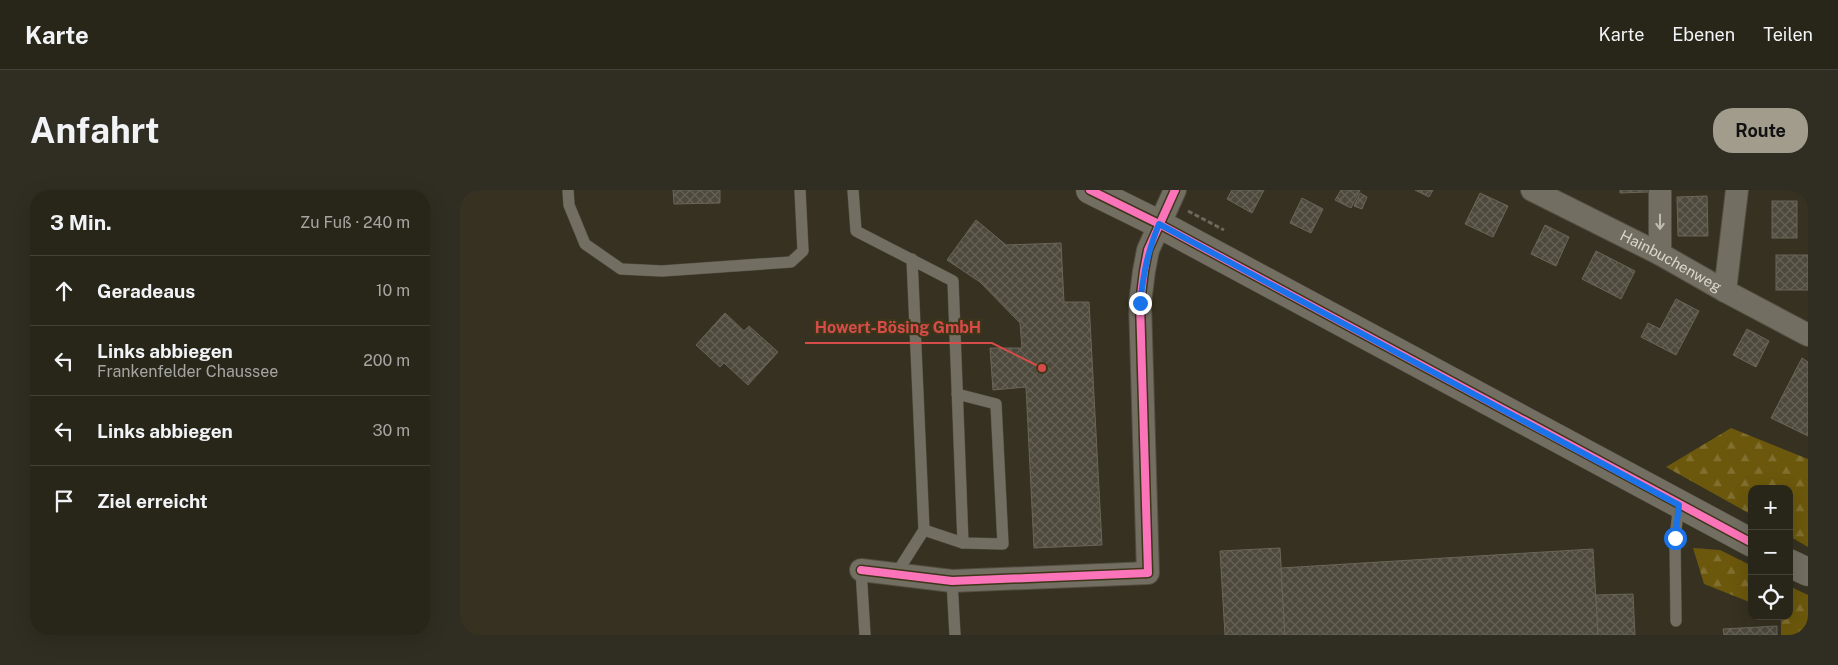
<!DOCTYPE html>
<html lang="de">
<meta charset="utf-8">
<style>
:root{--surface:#282519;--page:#302d22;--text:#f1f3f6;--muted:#a5a5a2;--line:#444238;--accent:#a19c8c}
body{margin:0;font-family:"Public Sans",sans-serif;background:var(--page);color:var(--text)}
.controls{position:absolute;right:15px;bottom:15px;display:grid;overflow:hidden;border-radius:10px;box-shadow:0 5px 20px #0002}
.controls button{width:45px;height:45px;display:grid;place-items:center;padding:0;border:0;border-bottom:1px solid var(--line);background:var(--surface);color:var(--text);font:25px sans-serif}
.stop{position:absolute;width:15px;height:15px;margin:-11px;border:4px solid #1a73e8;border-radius:50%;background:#fff}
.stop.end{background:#1a73e8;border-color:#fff;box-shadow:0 1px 5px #0008}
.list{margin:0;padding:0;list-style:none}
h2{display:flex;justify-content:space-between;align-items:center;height:65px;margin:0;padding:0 20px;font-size:21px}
h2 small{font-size:16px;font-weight:400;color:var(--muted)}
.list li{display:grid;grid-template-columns:32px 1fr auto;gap:15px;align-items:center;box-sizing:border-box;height:70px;padding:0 20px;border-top:1px solid var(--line)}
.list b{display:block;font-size:19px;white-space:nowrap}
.list p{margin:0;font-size:16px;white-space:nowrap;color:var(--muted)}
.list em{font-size:16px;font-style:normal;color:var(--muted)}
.icon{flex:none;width:28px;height:28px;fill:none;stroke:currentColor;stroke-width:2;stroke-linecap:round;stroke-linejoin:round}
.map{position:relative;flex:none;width:1348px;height:445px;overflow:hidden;border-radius:20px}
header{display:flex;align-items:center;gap:30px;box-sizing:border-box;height:70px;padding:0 25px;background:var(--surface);border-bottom:1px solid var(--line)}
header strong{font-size:24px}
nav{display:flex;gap:28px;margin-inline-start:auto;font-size:18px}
.intro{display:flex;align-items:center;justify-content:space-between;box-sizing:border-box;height:120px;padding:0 30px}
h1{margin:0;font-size:35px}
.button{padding:12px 22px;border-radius:20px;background:var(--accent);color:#111;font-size:18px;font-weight:700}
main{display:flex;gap:30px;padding:0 30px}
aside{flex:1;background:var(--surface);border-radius:20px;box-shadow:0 5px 20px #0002}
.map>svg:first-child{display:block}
.forest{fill:url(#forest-firs)}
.building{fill:url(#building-cross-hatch);stroke:#6a6558}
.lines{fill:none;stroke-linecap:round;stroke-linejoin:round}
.service-casing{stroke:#524e40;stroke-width:12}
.minor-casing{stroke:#524e40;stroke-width:24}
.tertiary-casing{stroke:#524e40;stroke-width:29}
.path{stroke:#6c685c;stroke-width:3;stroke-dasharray:5 2.5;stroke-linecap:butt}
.service{stroke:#726e62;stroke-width:11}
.minor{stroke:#726e62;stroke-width:22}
.tertiary{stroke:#726e62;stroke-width:28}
.cycleway-casing{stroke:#3e3619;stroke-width:11}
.cycleway{stroke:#fb73b8;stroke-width:8}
.oneway{stroke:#c1bcad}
.route{stroke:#1a73e8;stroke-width:6}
.labels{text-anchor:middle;stroke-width:4.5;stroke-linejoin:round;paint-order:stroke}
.street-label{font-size:15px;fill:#dbd6c6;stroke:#3e3619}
.leader{fill:none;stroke:#d74b48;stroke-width:2}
.callout-dot{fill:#d74b48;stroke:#3e3619;stroke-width:2}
.callout-label{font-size:16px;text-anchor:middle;font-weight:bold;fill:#d74b48;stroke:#3e3619;stroke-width:4.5;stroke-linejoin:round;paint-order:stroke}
</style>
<header>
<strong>Karte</strong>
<nav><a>Karte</a><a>Ebenen</a><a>Teilen</a></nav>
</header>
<div class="intro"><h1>Anfahrt</h1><a class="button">Route</a></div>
<main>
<aside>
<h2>3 Min.<small>Zu Fuß · 240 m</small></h2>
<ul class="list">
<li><svg class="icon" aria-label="ahead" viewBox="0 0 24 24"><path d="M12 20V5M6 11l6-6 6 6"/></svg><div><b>Geradeaus</b></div><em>10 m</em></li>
<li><svg class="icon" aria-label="left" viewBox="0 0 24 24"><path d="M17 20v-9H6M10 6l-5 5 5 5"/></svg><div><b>Links abbiegen</b><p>Frankenfelder Chaussee</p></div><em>200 m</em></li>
<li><svg class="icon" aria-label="left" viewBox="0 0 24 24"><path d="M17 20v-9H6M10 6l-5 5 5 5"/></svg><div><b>Links abbiegen</b></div><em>30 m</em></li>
<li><svg class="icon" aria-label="arrive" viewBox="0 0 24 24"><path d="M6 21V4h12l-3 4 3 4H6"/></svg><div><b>Ziel erreicht</b></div></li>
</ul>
</aside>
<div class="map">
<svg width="1348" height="445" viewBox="0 0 1348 445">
<defs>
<pattern id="forest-firs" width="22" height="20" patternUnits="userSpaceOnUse" patternTransform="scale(1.25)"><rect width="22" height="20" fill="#6b580c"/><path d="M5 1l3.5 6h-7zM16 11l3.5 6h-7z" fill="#806f2e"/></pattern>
<pattern id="building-cross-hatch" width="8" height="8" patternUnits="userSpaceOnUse" patternTransform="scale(1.25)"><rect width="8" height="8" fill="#4d493c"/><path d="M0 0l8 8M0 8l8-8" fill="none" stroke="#666257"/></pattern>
</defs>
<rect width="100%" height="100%" fill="#363121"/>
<!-- forest -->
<g class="forest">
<path d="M1271 238 1348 269V357L1329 346V299H1292V325L1206 277Z"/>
<path d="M1233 358 1260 360 1292 376V413L1244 394Z"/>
<path d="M1329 396 1348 405V445H1321V426H1329Z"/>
</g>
<!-- building -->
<g class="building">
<path d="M213 0H260V13L214 14Z"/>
<path d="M772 0H804L792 23 767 9Z"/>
<path d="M881 0H900L891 18 875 10Z"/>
<path d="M955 0H973L969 7Z"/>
<path d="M1160 0H1189V2L1160 3Z"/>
<path d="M900 3 907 7 902 19 894 16Z"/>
<path d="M1020 3 1048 16 1033 47 1005 34Z"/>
<path d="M1247 6 1248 46H1218L1217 7Z"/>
<path d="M842 8 863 19 851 43 830 33Z"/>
<rect x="1312" y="11" width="25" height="37"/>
<path d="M516 30 546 55 601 53 604 112H629L642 355 574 358 566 197 533 200 530 158H562L560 133 520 92 487 70Z"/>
<path d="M1085 35 1109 47 1096 76 1071 64Z"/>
<path d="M1136 61 1175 81 1161 109 1122 89Z"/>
<rect x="1316" y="65" width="32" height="35"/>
<path d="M1216 109 1239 121 1216 165 1181 147 1188 133 1200 139Z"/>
<path d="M265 123 284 141 289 136 318 162 288 195 264 173 260 177 236 155Z"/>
<path d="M1287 139 1309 151 1296 177 1273 165Z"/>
<path d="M1342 168 1348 172V246L1311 228Z"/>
<path d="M820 358 825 445H765L760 361Z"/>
<path d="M1133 359 1138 445H825L821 378Z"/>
<path d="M1173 404 1175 445H1138L1136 405Z"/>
<path d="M1317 436V445H1264L1263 439Z"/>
</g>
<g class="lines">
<!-- service casing -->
<g class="service-casing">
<g id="service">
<path d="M108 0 109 15 125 54 161 79 202 81 331 72 343 61 340 0"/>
<path d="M393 0 396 41 493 91 503 353 543 354 536 214 497 204"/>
<path d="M464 340 503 353"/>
<path d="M401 380 405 445"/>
<path d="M436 384 464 340 452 69"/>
<path d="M492 391 495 445"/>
<path d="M1216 431 1215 347 1219 315"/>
</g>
</g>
<!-- minor casing -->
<g class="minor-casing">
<g id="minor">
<path id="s1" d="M1072 0 1200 64 1265 101 1348 145"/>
<path d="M1200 0V64"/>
<path d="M1265 101 1277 0"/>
<path d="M401 380 492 391 688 383 680 113 684 81 688 60 715 0"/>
</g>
</g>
<!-- tertiary casing -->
<g class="tertiary-casing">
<g id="tertiary">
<path d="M630 0 699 34 1292 353"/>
<path d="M1329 373 1348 382"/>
</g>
</g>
<!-- path -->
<path class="path" d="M728 21 764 40"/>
<!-- service -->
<use href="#service" class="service"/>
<!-- minor -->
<use href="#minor" class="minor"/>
<!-- tertiary -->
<use href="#tertiary" class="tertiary"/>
<!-- cycleway casing -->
<g class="cycleway-casing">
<g id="cycleway">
<path d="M630 0 699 34 1292 353"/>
<path d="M401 380 492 391 688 383 680 113 684 81 688 60 715 0"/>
</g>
</g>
<!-- cycleway -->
<use href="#cycleway" class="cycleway"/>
</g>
<!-- one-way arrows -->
<defs><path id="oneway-shaft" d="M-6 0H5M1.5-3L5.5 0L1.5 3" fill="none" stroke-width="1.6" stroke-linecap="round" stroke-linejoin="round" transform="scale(1.25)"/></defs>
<use class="oneway" href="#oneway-shaft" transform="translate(1200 32) rotate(90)"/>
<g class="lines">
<!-- route -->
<path class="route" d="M680 113C684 81 687 64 699 34L1219 315 1215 348"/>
</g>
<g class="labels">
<!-- street labels -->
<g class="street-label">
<text dy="5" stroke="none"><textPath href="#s1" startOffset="156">Hainbuchenweg</textPath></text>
</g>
</g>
<!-- callouts -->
<path class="leader" d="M582 178L532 153H345"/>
<circle class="callout-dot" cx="582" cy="178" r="5"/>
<g class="callout-label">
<text x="438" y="143">Howert-Bösing GmbH</text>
</g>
</svg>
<div class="controls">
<button>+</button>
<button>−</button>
<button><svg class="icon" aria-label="locate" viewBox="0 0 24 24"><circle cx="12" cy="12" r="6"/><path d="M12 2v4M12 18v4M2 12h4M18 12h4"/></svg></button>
</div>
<div class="stop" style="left:1215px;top:348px"></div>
<div class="stop end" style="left:680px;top:113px"></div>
</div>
</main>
